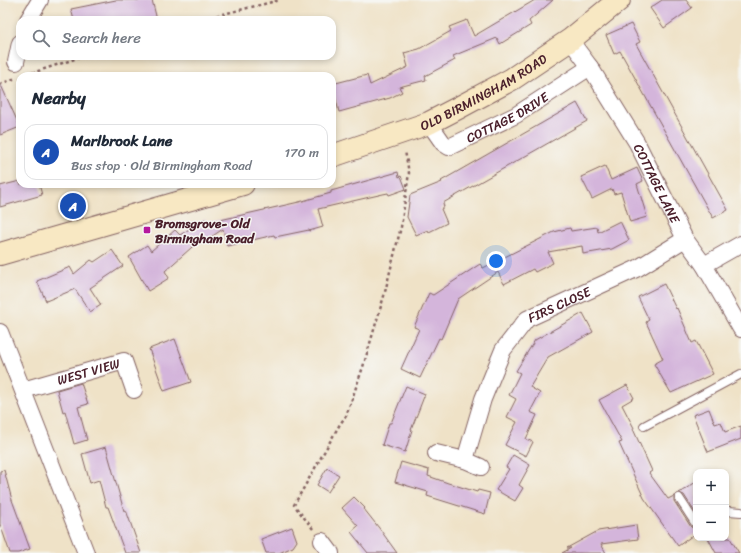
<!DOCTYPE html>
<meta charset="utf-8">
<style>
:root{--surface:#fff;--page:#f2f2f3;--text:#1f2937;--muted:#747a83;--line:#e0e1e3;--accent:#b5179e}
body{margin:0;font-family:Sriracha,sans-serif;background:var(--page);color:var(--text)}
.controls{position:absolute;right:12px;bottom:12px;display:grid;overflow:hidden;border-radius:8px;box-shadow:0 2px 6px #0003}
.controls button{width:36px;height:36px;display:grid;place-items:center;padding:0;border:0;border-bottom:1px solid var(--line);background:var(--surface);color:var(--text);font:20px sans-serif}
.you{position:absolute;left:496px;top:261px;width:14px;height:14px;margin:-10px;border:3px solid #fff;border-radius:50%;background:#1a73e8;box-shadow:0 0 0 6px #1a73e833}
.badge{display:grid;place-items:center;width:26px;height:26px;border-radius:50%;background:var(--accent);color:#fff;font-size:13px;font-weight:700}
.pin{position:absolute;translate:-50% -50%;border:2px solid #fff;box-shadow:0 1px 4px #0006}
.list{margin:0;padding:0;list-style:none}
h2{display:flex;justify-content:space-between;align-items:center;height:52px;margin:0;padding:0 16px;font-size:17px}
h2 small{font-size:13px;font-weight:400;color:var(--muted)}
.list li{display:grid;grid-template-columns:26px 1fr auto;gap:12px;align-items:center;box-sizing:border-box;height:56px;margin:0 8px 8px;padding:0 8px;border:1px solid var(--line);border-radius:12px}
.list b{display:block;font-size:15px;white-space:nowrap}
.list p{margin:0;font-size:13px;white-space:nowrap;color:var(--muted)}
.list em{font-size:13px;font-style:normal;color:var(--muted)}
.icon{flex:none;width:22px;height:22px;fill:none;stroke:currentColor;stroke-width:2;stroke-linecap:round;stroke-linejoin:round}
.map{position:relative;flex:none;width:741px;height:553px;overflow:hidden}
.search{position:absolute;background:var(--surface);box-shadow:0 2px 6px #0003;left:16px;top:16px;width:320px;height:44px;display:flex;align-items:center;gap:10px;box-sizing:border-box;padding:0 14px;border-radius:12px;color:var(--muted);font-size:15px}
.panel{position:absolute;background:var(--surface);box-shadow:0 2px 6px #0003;left:16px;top:72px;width:320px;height:116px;border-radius:12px}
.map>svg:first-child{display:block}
.building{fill:#d4b5db}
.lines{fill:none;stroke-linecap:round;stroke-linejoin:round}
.service-casing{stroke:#846362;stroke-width:10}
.minor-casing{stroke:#846362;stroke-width:18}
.secondary-casing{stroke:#846362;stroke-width:24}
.path{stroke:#846362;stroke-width:2.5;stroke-dasharray:3 3;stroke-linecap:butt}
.service{stroke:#fff;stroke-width:8}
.minor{stroke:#fff;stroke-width:16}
.secondary{stroke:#f8e8c3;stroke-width:22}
.poi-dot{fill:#b5179e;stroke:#f6f6f2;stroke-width:1.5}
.labels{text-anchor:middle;stroke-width:3;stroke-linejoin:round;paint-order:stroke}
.street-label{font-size:13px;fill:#4a1f2b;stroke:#f6f6f2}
.poi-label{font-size:13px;font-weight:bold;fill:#4a1f2b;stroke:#f6f6f2;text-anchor:start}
</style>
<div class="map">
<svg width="741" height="553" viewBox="0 0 741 553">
<rect width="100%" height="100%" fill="#f6f6f2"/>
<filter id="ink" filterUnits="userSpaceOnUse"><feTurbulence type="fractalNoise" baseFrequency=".025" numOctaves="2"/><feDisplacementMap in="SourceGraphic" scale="8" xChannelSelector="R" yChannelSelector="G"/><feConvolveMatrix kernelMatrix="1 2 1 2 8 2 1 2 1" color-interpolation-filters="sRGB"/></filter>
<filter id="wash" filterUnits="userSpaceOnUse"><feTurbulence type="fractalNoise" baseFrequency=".012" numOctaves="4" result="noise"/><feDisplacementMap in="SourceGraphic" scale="16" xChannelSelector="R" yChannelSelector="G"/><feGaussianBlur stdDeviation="0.9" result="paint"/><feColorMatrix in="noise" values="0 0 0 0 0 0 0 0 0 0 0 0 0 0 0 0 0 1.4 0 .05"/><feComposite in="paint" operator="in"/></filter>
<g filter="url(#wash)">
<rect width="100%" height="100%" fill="#efe2c7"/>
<g id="blocks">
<!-- building -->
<g class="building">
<path d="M116 0H152L157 20H74L71 9Z"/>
<path d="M535 0H553L529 21 531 25 500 44 497 38 453 56 455 60 425 76 426 80 399 87 402 92 390 98 339 112 332 84 367 75 370 85 408 67 404 53 419 49 451 31 449 27 467 20 474 36Z"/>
<path d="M662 0H686L692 8 664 28 650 8Z"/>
<path d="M631 24 640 42 636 44 728 210 713 218 620 51 614 54 606 35Z"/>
<path d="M0 83 20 127 0 135Z"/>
<path d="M577 103 587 121 443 203 444 207 441 209 447 223 429 232 428 230 416 235 407 217 410 195 442 182 441 181Z"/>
<path d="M605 166 611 180 637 168 643 181 637 184 647 217 630 222 621 192 614 194 612 189 592 199 581 177Z"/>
<path d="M398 172 399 177 401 176 406 189 389 195 388 193 383 194 318 209 323 227 309 231V230L275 237 274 235 227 246 223 229 202 243 200 240 165 271 169 278 148 291 129 257 147 245 151 251 175 230 180 235 205 219 207 223 299 202 331 193V191Z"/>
<path d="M20 181V184H39L42 195 0 207V186Z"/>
<path d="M620 221 629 240 612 249 583 254 582 246 548 252 553 263 535 272 533 269 504 284 498 272 458 299 441 339 439 338 420 378 401 369 419 329 414 327 429 293 433 295 480 264 483 268 554 232 570 228 571 231 597 227 598 232Z"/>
<path d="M112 250 123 266 90 288 101 305 90 312 75 289 46 301 37 281 70 267 74 274 91 260 94 262Z"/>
<path d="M664 284 676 309 677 308 692 343 696 341 713 374 671 393 654 364 663 359 646 322 649 320 638 297Z"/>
<path d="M583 313 593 332 548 357 530 387 540 393 530 412 537 415 526 439 533 442 526 456 505 445 517 422 507 417 516 399 509 395 520 373 516 371 535 340Z"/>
<path d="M175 339 191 382 164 391 149 349Z"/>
<path d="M81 383 88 404 78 407 87 440 74 444 65 411 63 412 57 390Z"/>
<path d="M627 385 634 398 622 405 634 428 633 429 652 471 649 473 668 499 674 496V501L691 527 696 529V533L678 546 644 498 619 443 622 442 599 400Z"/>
<path d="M406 386 425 394 411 430H412L405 452 382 445 389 423H391Z"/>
<path d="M709 409 715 424 721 422 725 432 741 426V439L708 452 693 415Z"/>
<path d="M106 447 124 511 126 510 141 553H125L108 507H106L99 480 90 483 82 454Z"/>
<path d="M513 455 530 465 519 485 523 488 515 501 496 490 509 469 506 467Z"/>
<path d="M401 462 429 470 428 476 448 483 477 492 478 490 490 493 485 514 427 496 428 492 395 482Z"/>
<path d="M327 468 339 475 328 492 317 485Z"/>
<path d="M4 470 12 500 30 549 18 553H10L0 524V471Z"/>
<path d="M696 482V514L684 495 679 493Z"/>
<path d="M354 497 365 508 364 509 379 528 397 553H368L351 532 358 526 342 508Z"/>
<path d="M636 525 638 539 601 544 606 553H562L571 548H567L598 531Z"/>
<path d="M292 527 297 541 293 547 279 553H266L261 539Z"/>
<path d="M708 538H730L739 553H716Z"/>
</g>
</g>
</g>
<g filter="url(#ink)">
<use href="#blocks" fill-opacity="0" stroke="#846362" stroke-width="1"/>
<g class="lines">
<!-- service casing -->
<g class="service-casing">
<g id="service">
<path d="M644 426 741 374"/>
<path d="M679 498 696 524"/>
<path d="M726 513 729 511 741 512"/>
</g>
</g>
<!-- minor casing -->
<g class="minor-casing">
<g id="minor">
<path d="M28 20 40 0"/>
<path id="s1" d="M570 40 590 67 637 143 685 239 704 265 741 329"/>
<path d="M16 62 20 43"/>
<path id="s2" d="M429 123 443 143 449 147 516 115 590 67"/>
<path d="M704 265 741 244"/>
<path d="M0 332 86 553"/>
<path id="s3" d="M23 390 124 361 134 390"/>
<path d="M436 453 465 460 481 467"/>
<path id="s4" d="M465 460 483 399 503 350 527 319 638 268 685 239"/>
<path d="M322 541 331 553"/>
</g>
</g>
<!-- secondary casing -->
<g class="secondary-casing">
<g id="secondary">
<path id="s5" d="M332 156 429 123 458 108 512 79 570 40 619 0"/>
<path d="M0 254 243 184"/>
</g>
</g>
<!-- path -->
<g class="path">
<path d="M199 20 280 0"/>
<path d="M26 75 84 56"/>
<path d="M0 84 16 78"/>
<path d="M313 529 294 505 340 424 346 416 363 367 384 296 401 227 409 173 405 151"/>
</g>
<!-- service -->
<use href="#service" class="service"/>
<!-- minor -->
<use href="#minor" class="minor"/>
<!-- secondary -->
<use href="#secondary" class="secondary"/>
</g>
</g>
<!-- markers -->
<rect class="poi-dot" x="143" y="226" width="8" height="8" rx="2"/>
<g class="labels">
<!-- street labels -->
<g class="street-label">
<text dy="5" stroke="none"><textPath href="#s5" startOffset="165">OLD BIRMINGHAM ROAD</textPath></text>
<text dy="5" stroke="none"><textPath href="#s2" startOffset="97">COTTAGE DRIVE</textPath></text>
<text dy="5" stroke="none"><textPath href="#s1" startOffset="168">COTTAGE LANE</textPath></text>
<text dy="5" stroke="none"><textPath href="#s4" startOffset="191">FIRS CLOSE</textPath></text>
<text dy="5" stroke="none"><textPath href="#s3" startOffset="68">WEST VIEW</textPath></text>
</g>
<!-- poi labels -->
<g class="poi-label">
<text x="155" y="228">Bromsgrove- Old<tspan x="155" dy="15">Birmingham Road</tspan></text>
</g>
</g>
</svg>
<div class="controls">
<button>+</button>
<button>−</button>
</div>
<div class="you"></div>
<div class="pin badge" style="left:73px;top:206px;background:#1a4fb4">A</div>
<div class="search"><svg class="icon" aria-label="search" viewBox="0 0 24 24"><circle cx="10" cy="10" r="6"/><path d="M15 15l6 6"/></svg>Search here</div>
<section class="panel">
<h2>Nearby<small></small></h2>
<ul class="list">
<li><span class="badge" style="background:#1a4fb4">A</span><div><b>Marlbrook Lane</b><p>Bus stop · Old Birmingham Road</p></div><em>170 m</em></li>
</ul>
</section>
</div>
